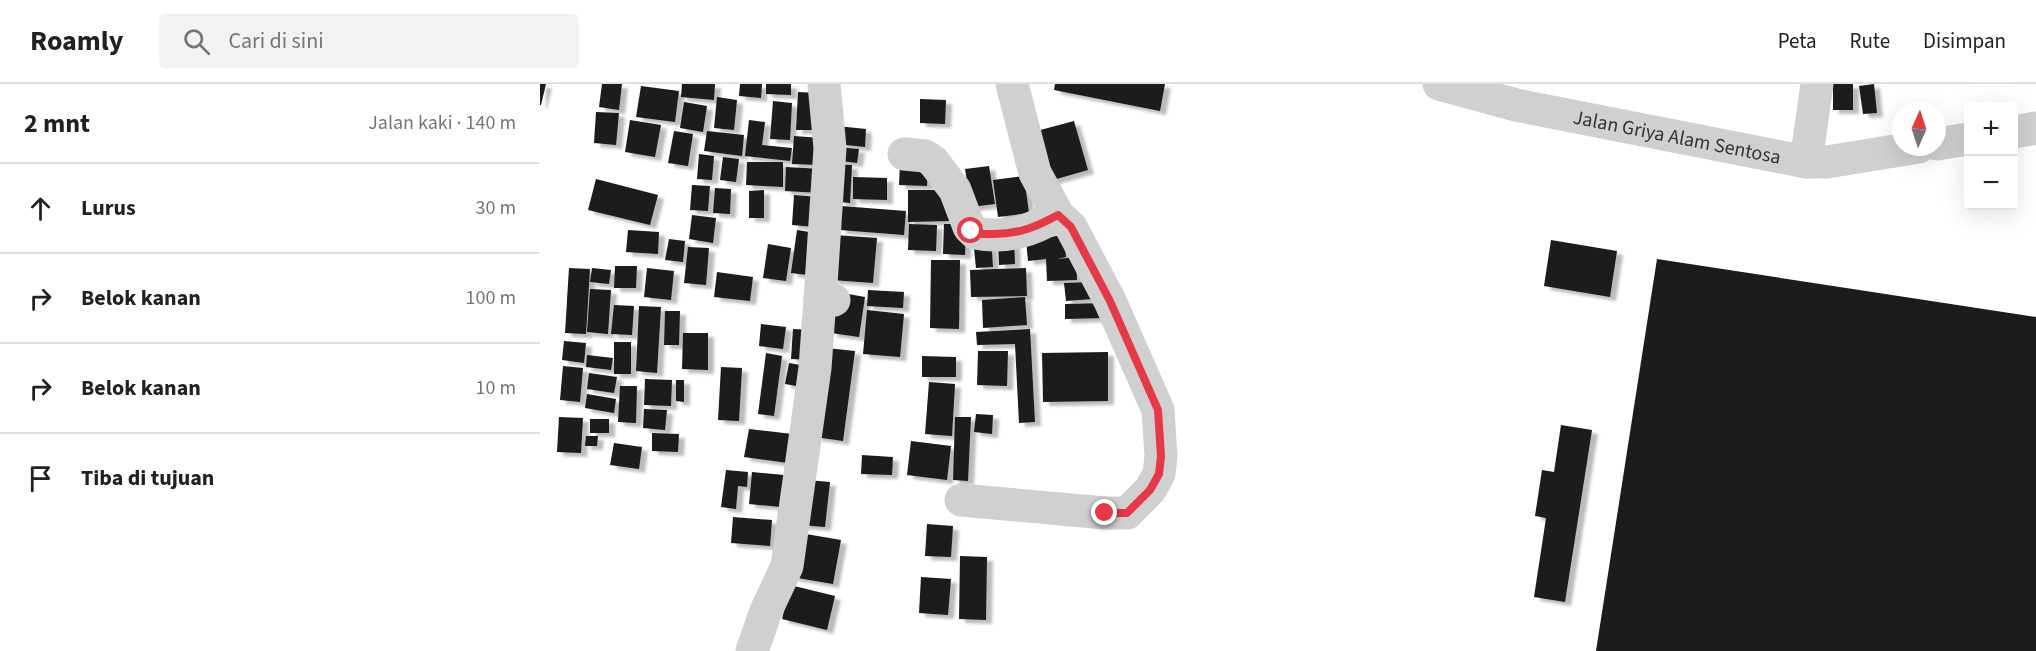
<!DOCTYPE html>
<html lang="id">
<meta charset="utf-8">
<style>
:root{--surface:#fff;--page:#f2f2f2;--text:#202124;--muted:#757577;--line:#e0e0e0}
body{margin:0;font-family:"Source Sans 3",sans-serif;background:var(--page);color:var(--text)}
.controls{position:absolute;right:18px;top:18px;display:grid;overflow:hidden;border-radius:6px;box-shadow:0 6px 24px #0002}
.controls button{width:54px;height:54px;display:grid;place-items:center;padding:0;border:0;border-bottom:2px solid var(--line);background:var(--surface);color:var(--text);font:30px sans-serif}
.compass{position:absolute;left:1352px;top:18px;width:54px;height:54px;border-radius:50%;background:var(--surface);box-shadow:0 6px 24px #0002;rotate:3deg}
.stop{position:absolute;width:18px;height:18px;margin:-14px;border:4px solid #e63946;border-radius:50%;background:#fff}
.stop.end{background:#e63946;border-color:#fff;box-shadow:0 2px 6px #0008}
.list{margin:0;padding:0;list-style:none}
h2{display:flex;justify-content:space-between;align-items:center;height:78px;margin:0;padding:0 24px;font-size:26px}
h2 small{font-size:20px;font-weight:400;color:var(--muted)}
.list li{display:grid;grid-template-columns:39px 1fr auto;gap:18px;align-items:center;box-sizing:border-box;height:90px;padding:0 24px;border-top:2px solid var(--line)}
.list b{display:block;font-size:22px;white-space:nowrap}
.list em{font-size:20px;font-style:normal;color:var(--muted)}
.icon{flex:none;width:33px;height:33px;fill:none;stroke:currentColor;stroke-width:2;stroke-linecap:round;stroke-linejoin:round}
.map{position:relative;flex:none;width:1496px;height:567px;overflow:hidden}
header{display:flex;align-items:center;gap:36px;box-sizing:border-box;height:84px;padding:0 30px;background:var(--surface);border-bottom:2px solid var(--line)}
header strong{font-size:28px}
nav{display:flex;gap:33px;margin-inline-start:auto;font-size:21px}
.search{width:420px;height:54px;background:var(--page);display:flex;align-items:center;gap:15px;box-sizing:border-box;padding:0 21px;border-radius:6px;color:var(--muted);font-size:22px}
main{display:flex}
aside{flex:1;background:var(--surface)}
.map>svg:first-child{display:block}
.building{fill:#1a1a1a;filter:url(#shadow)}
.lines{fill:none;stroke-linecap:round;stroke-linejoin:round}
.minor{stroke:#d0d0d0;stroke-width:33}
.route{stroke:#e63946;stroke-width:8}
.labels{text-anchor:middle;stroke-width:6;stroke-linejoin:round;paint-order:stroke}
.street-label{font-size:20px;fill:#333;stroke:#fff}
</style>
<header>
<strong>Roamly</strong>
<div class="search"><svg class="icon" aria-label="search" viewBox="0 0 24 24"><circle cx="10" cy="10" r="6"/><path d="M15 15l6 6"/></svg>Cari di sini</div>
<nav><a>Peta</a><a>Rute</a><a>Disimpan</a></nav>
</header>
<main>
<aside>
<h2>2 mnt<small>Jalan kaki · 140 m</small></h2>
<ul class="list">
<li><svg class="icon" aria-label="ahead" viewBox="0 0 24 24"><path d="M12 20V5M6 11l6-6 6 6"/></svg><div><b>Lurus</b></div><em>30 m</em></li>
<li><svg class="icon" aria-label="right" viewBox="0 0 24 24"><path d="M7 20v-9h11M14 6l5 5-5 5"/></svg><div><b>Belok kanan</b></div><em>100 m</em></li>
<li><svg class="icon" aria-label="right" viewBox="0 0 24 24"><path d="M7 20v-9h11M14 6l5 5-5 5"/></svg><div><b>Belok kanan</b></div><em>10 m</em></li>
<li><svg class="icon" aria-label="arrive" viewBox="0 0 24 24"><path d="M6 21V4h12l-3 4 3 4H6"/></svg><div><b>Tiba di tujuan</b></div></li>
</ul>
</aside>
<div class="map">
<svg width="1496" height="567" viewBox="0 0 1496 567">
<defs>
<filter id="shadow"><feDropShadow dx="6" dy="4" stdDeviation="1.5" flood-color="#0004"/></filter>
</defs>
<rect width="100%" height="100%" fill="#fff"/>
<!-- building -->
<g class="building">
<path d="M0 0H6L1 21H0Z"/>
<path d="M62 0H82L79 26 59 23Z"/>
<path d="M142 0H175L174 16 141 13Z"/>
<path d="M200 0H222L221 14 199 12Z"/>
<path d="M226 0H251V11L226 10Z"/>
<path d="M515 0H625L620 27 514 6Z"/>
<rect x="1293" y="0" width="20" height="26"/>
<path d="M1334 0 1337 29 1323 30 1319 2Z"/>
<path d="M101 2 139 7 135 38 96 33Z"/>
<path d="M258 8 277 9 275 46H256Z"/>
<path d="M177 13 197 16 194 46 174 44Z"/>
<path d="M380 15 406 16 405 40 380 39Z"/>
<path d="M233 17 252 19 250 56 230 55Z"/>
<path d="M144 18 167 22 163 48 140 44Z"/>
<path d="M56 28 79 29 76 61 54 59Z"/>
<path d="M90 36 121 41 115 73 85 68Z"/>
<path d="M209 36 225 38 222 61 252 64 250 77 205 72Z"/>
<path d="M534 37 548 86 506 98 493 48Z"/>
<path d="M297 42 326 45 325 63 296 60Z"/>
<path d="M134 47 153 50 148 82 128 79Z"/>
<path d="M167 47 204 51 202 72 164 67Z"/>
<path d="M254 52 281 54 279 81 252 80Z"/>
<path d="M296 63 319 65 317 79 294 76Z"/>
<path d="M159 70 174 72 172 96 157 95Z"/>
<path d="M183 73 199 75 196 98 180 96Z"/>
<path d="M207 78H243V103L206 101Z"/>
<path d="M360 79 388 81 387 102 359 101Z"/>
<path d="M294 80 312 81 310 119 300 118Z"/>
<path d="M449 82 455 120 431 123 425 85Z"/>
<path d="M246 83 282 85 281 109 245 107Z"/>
<path d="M484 92 489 129 458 133 453 96Z"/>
<path d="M313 93 347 94V116L313 115Z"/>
<path d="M56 95 118 111 110 141 48 126Z"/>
<path d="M152 101 170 102 168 127 150 126Z"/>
<path d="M175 104 191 105 190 130 173 129Z"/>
<path d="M224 106V134H209V107Z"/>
<path d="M368 106H409L410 137 368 138Z"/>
<path d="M254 111 279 113 276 143 252 141Z"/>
<path d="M301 122 366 127 364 151 300 146Z"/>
<path d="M152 131 176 134 173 159 149 155Z"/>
<path d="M369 140 397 141 396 167 368 166Z"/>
<path d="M404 140H426L425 171 403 170Z"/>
<path d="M88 146 119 148 118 170 86 168Z"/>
<path d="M257 146 282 150 276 192 251 189Z"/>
<path d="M295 151 337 154 333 199 292 196Z"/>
<path d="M524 151 526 173 517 175 536 173 537 196 507 197 506 175 488 177 486 156Z"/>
<path d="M451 154 453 183 436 184 433 155Z"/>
<path d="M129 155 145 157 143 178 125 176Z"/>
<path d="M474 156 475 180 459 181 458 157Z"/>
<path d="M1011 156 1077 167 1070 213 1004 202Z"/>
<path d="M228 160 251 164 246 197 223 194Z"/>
<path d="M148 163 169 164 166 201 144 199Z"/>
<path d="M1117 175 1496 233V567H1056Z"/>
<path d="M391 176H420L419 245 390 244Z"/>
<path d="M75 182H97L96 204H74Z"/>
<path d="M29 184 50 185 46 250 25 249Z"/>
<path d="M52 184 71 186 69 200 50 198Z"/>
<path d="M107 184 134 187 131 216 104 213Z"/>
<path d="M486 184 487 212 431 213 430 186Z"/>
<path d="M177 188 213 193 210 217 174 213Z"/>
<path d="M552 198 553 215 526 217 524 199Z"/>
<path d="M50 205 71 206 68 250 47 248Z"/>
<path d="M328 206 364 208 363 224 327 222Z"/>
<path d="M297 208 325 213 319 253 291 249Z"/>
<path d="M485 213 487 241 443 244 442 216Z"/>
<path d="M565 219V234L525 235V220Z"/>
<path d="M74 221 94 222 92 251 71 250Z"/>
<path d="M99 222 121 223 117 289 96 287Z"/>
<path d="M327 226 364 230 360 273 323 270Z"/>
<path d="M125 227H140L139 261H124Z"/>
<path d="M221 240 246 243 243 265 219 262Z"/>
<path d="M253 245 273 246 272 276 251 275Z"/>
<path d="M490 245 495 338 479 339 475 260 437 261 436 248Z"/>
<path d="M143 249H168V286L142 285Z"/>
<path d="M24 257 46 259 44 279 22 276Z"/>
<rect x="74" y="258" width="17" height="32"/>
<path d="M287 264 315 267 303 357 275 353Z"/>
<path d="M438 267H468L467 302 437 301Z"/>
<path d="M568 268V317L503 318 502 269Z"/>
<path d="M226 269 242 272 234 332 218 330Z"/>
<path d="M47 271 73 274 71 286 46 283Z"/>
<path d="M382 272 416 273V293H382Z"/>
<path d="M249 279 266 282 262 303 245 300Z"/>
<path d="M23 282 43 284 40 318 20 316Z"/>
<path d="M181 283 202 284 199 337 178 336Z"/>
<path d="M49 289 77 293 74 309 47 305Z"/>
<path d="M105 295 132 296 131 322 104 321Z"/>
<path d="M136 296H144V318L136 317Z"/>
<path d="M389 298 415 300 412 352 385 350Z"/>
<path d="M80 302H97L96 339 78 338Z"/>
<path d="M47 310 76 315 74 329 45 324Z"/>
<path d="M104 325 127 326 125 346 103 344Z"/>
<path d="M436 330 453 331 452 350 434 348Z"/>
<path d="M19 333 43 334 41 369 17 368Z"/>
<path d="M415 333H431L428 397 413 396Z"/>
<rect x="50" y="335" width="19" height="14"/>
<path d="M1021 341 1052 346 1025 518 994 513 1006 434 995 432 1002 386 1014 388Z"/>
<path d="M209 345 252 350 248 379 204 373Z"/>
<path d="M112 349 139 350 138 368 112 367Z"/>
<path d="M46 352H58L57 362H45Z"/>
<path d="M371 357 411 362 407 396 367 391Z"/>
<path d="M74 359 102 363 99 385 70 381Z"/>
<path d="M322 371 353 373 352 391 321 390Z"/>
<path d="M186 386 208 388 207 403 198 402 196 425 181 423Z"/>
<path d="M212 388 244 391 241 423 209 420Z"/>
<path d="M267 396 290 398 285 443 261 441Z"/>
<path d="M193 433 232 436 230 462 191 459Z"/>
<path d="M387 440 413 442 411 473 385 472Z"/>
<path d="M260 449 301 456 293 500 252 493Z"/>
<path d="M420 472 447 473 446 536 419 535Z"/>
<path d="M381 493 411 495 408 531 379 529Z"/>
<path d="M250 501 295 512 287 546 242 535Z"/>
</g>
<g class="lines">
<!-- minor -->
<g class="minor">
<path id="s1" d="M899 0 976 21 1266 78H1287L1379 63"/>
<path d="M1474 48 1496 44"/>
<path d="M1397 60 1428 55"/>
<path d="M364 70 385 72 393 77 415 106 429 143 435 149C467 155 491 147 518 131"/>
<path d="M1266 78 1277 0"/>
<path d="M280 215 290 64 284 0"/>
<path d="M421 416 565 429H587L610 406 619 390 621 372 618 326 570 217 531 143 518 131 495 89 472 0"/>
<path d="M212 567 226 527 247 482 275 284 280 215 294 216"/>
</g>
</g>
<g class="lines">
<!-- route -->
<path class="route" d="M431 147C438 151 446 150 454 150 479 150 496 143 518 131L531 143 570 217 618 326 621 372 619 390 610 406 587 429H565"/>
</g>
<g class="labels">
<!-- street labels -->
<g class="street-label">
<text dy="7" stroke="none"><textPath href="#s1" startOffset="244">Jalan Griya Alam Sentosa</textPath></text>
</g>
</g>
</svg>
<div class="controls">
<button>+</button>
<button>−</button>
</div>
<svg class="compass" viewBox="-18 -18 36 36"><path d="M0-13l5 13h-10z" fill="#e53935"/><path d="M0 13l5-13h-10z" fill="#757577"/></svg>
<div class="stop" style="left:431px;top:147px"></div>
<div class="stop end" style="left:565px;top:429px"></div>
</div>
</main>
